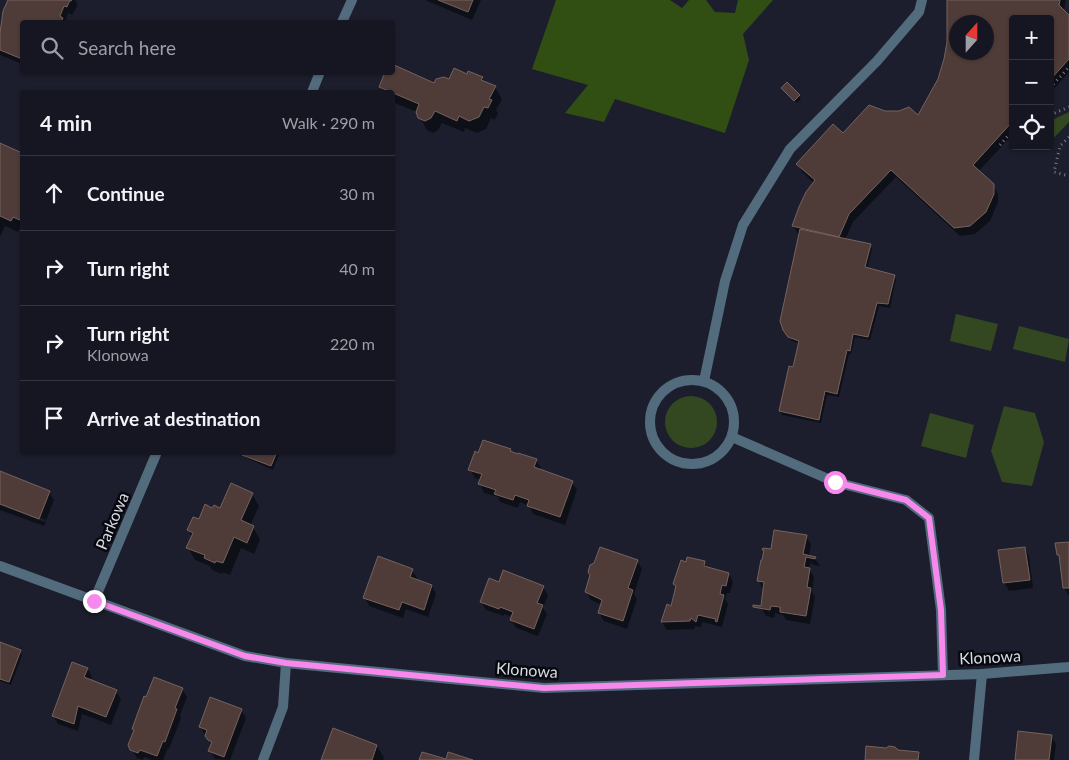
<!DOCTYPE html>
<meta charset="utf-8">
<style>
:root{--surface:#151622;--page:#22232f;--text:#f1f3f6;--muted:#9d9fa5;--line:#343540}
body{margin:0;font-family:Lato,sans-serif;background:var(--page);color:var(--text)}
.controls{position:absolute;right:15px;top:15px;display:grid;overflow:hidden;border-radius:5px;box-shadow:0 1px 4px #0004}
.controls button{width:45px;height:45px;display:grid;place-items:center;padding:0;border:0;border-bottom:1px solid var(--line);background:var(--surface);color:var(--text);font:25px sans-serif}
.compass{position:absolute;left:949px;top:15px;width:45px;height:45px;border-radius:50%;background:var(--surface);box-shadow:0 1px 4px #0004;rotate:21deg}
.stop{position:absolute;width:15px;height:15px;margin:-11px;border:4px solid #f788ec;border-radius:50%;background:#fff}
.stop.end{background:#f788ec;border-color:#fff;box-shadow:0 1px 5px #0008}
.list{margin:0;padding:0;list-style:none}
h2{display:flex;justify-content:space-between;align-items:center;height:65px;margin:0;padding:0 20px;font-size:21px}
h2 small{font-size:16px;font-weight:400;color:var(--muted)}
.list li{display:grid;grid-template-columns:32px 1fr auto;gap:15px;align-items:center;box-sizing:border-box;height:75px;padding:0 20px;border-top:1px solid var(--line)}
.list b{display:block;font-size:19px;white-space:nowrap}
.list p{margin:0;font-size:16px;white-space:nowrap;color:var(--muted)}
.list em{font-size:16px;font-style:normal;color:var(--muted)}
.icon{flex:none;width:28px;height:28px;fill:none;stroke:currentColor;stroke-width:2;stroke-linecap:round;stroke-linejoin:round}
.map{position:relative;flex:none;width:1069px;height:760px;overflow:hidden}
.search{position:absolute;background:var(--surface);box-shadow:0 1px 4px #0004;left:20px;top:20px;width:375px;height:55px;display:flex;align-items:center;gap:12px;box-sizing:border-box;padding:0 18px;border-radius:5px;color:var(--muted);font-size:19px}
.panel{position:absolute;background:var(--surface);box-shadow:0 1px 4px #0004;left:20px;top:90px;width:375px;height:365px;border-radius:5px}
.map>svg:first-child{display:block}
.green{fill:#334821}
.forest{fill:#314f12}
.shadow{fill:#0007;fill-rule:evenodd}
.building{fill:#4f3c38;stroke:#76625e;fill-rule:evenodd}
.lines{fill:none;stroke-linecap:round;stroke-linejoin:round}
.path{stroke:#7b7d89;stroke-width:3;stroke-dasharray:1 4;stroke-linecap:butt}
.service{stroke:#526c7e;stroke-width:10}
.minor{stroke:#526c7e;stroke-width:10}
.route{stroke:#f788ec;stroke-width:6}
.labels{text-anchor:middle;stroke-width:5;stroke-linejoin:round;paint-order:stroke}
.street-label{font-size:16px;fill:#d8dae4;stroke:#08090f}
</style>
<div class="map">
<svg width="1069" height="760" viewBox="0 0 1069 760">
<rect width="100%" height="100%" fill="#1c1e2d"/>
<!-- green -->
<g class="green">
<path d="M1069 112V122L1050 142V121Z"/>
<path d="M956 314 998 324 991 351 950 341Z"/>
<path d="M1019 326 1069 339 1065 362 1013 349Z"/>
<circle cx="691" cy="422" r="26"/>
<path d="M1004 406 1035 413 1044 442 1032 486 1002 482 991 451Z"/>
<path d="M930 413 974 425 966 458 921 446Z"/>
</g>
<!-- forest -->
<path class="forest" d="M556 0H670L682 8 689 0H706L715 12 735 13 738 0H773L743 34 749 60 725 133 615 99 604 122 565 113 588 85 532 69Z"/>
<!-- shadow -->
<g class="shadow">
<path d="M10 0H75L78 5 72 15 68 13 65 22H22V64L0 55V34Z"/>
<path d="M425 0H481L472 20Z"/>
<path d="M949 0H1066L1064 11 1069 16V72L1050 93V19H1013V134L978 172 993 185 998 194V202L990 221 975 234 960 236 896 177 853 222 845 240 870 245 872 249 867 269 894 276 896 279 890 308 879 306 870 340 855 337 851 354H849L839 397 827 395 821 423 782 415 780 411 794 369 800 343 792 341 786 334 800 235 798 234 793 226 814 183 802 172 798 164 843 135 885 113 918 117 939 80 949 43ZM956 22H986V52H956Z"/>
<path d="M468 75 482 78 484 82 495 87 502 99 496 110 498 113 495 120 491 118 486 129 477 133 465 128 464 132 442 123 438 130 433 133 427 130 417 112 392 102V92H383L380 87 435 84Z"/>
<path d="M785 92 799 95 801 99 797 103Z"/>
<path d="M0 144 22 154V229L20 228 18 232 5 226 0 237Z"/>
<path d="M510 450 512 453 536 460 541 468 540 471 572 482 577 490 565 525 533 514 529 506 520 502 518 508 500 502 498 497 484 493 480 484 481 480 475 478 470 470 479 455Z"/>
<path d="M245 452H280L273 470 246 458 244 455Z"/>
<path d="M0 474 49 492 54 500 44 526 0 510V505L45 522 46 520 0 502Z"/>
<path d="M252 494 259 506 250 526 253 527 260 540 254 554 241 548 230 575 223 572 222 574 212 570 210 566 195 560 188 548 192 537 188 530 213 509 221 510Z"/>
<path d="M806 536 811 544 809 557 815 558 820 566 813 565 811 562 809 569 814 577 812 592 815 597 810 624 786 620 783 615 775 613 774 618 766 616 761 608 763 589 759 581 773 550Z"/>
<path d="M1069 543V596L1064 588 1061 560 1058 555Z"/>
<path d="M1025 548 1029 556 1033 588 1009 591 1004 582Z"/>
<path d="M637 561 642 569 634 594 637 599 627 629 604 621 599 613 602 605 591 600 586 592 591 575Z"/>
<path d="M704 563 708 568 729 574 733 582 730 593H727L725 599 728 604 722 627 702 622 701 627 695 626 694 629 667 630 662 622 672 607 677 588 675 584Z"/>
<path d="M412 570 417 578 416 581 432 586 436 594 428 617 406 609 403 618 369 606 365 597Z"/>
<path d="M500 584 543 587 548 595 543 608 547 614 538 636 516 628 511 620 512 617 504 614V616L486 610 481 602Z"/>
<path d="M0 643 20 651 22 655 11 685 0 681Z"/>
<path d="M88 669 92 677 90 681 116 691 121 699 111 725 82 714 78 731 58 724 53 716Z"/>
<path d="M182 689 187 697 180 715 181 718 169 749 168 748 163 760H152L144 757 143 760 137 758 129 745 135 731 133 729Z"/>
<path d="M241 710 246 718 230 760 215 759 210 751 212 745 200 727Z"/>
<path d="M1051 736 1056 744 1054 760H1016Z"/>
<path d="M377 746 384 758 383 760H322Z"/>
</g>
<!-- building -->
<g class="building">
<path d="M8 0H72L69 2 67 7 64 6 60 16 63 18 61 22H22V59L0 50V33L3 11Z"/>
<path d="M438 0H473L468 12Z"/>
<path d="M947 0H1060L1059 5 1069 15V59L1050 80V19H1013V121L973 165 994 184V194L986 212 970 226 954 228 891 170 849 214 839 237 792 226 799 207 806 192 815 180 796 164 833 124 843 133 869 105 885 111H899L909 107 918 115 938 79 944 59 947 42ZM956 22H986V52H956Z"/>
<path d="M392 64 434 83 436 79 444 77 449 79 454 68 467 74 468 71 483 77 481 80 496 86 489 99 492 100 488 108 484 107 479 117 469 121 459 116 457 121 435 111 431 118 425 121 418 118 416 112 419 104 379 87 385 72H392Z"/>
<path d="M787 82 800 95 794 101 781 88Z"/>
<path d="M0 143 22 153V221L13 217 11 221 0 216Z"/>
<path d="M800 229 871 244 865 267 895 275 888 304 877 303 868 337 853 334 850 351 847 350 837 394 825 391 819 420 779 411 789 366 793 367 799 341 788 337 783 330 780 321Z"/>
<path d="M483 440 511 449 510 451 518 454V453L537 459 534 467 573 481 560 517 527 506 529 500 515 495 513 500 494 494 496 490 478 484 482 474 468 470 475 451 478 453Z"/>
<path d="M243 452H277L271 466 242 455Z"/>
<path d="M0 471 50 491 39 519 0 504Z"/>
<path d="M231 483 253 493 241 520 254 526 247 543 234 537 223 563 216 561 215 563 204 558 205 555 186 548 193 533 187 530 193 517 199 519 205 504 212 508 214 505 220 508Z"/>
<path d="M774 530 807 535 803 554 816 557 815 559 806 557 804 567 810 568 807 587 811 588 806 616 780 612V607L771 606 770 610 753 607V605L761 606 764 582 757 581 761 560H762L764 550H762L763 548 771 549Z"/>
<path d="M1069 542V588H1063L1059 555H1057L1055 543Z"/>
<path d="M600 547 638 560 628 588 633 590 623 621 598 613 602 600 585 592 590 575 588 572 590 565 594 563Z"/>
<path d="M1025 547 1030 580 1003 583 998 550Z"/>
<path d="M378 556 413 569 410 577 432 585 424 610 402 602 399 610 363 598Z"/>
<path d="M687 557 705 561 704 566 729 573 726 586 722 585 720 594 724 595 717 622 715 621 716 619 698 615 696 622 691 618 690 621 661 622 667 604 671 606 676 586 673 584 681 560 686 562Z"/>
<path d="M503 570 544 586 537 603 543 605 534 629 510 620 513 612 500 607 499 609 480 602 489 578 499 582Z"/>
<path d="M0 642 21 650 9 682 0 679Z"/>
<path d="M72 662 88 668 84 677 117 690 106 717 78 706 74 724 52 716Z"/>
<path d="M154 677 183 688 175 708 177 709 165 742 163 741 157 756 140 750 138 753 130 750 128 745 134 730 132 729 144 696 146 697Z"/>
<path d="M210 697 242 709 224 757 208 751 212 742 208 740 205 736 207 730 199 727Z"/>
<path d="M333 728 377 745 372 760H321Z"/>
<path d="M1018 731 1052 735 1049 760H1015Z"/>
<path d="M866 746 886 748 889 746 895 747 898 750 919 752 918 760H865Z"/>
<path d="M422 752 446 759 448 752 473 760H419Z"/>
</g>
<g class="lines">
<!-- path -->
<g class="path">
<path d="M1050 88 1069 67"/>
<path d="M1050 115 1069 107"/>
<path d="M1069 137 1060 146 1054 172 1069 176"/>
<path d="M1000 145 1013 130"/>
</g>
<!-- service -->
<g class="service">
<circle cx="692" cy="422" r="42"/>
<path d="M704 381 725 281 743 225 790 149 877 61 919 12 922 0"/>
<path d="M732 437 835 482 906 500 929 518 941 610 943 675"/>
</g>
<!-- minor -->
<g class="minor">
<path d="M342 22 352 0"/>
<path d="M312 92 320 72"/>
<path d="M0 566 245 656 286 663 544 688 982 674 1069 667"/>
<path d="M94 601 157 452"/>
<path d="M263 760 283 707 286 663"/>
<path d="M974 760 982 674"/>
</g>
</g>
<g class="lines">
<!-- route -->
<path class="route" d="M94 601 245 656 286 663 544 688 943 675 941 610 929 518 906 500 835 482"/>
</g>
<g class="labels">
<!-- street labels -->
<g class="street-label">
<text transform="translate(112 521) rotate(-67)" y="6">Parkowa</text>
<text transform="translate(990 657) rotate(-3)" y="6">Klonowa</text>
<text transform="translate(527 670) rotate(4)" y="6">Klonowa</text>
</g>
</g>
</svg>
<div class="controls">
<button>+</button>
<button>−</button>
<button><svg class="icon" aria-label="locate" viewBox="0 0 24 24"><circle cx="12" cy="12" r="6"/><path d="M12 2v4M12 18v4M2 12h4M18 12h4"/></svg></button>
</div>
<svg class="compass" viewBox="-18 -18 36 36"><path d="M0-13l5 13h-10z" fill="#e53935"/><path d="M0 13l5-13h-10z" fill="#9d9fa5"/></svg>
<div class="stop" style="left:835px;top:482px"></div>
<div class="stop end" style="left:94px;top:601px"></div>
<div class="search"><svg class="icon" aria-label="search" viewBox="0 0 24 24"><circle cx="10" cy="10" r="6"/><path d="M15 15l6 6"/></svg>Search here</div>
<section class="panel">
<h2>4 min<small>Walk · 290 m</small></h2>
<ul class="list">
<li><svg class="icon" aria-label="ahead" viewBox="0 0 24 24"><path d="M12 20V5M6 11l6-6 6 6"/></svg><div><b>Continue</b></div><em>30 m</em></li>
<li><svg class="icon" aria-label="right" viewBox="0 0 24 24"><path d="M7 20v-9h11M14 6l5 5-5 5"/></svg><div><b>Turn right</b></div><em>40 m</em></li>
<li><svg class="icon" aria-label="right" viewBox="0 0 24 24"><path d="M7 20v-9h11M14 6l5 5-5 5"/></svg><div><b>Turn right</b><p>Klonowa</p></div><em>220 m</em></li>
<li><svg class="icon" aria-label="arrive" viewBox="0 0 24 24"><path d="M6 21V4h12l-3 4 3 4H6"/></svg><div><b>Arrive at destination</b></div></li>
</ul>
</section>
</div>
